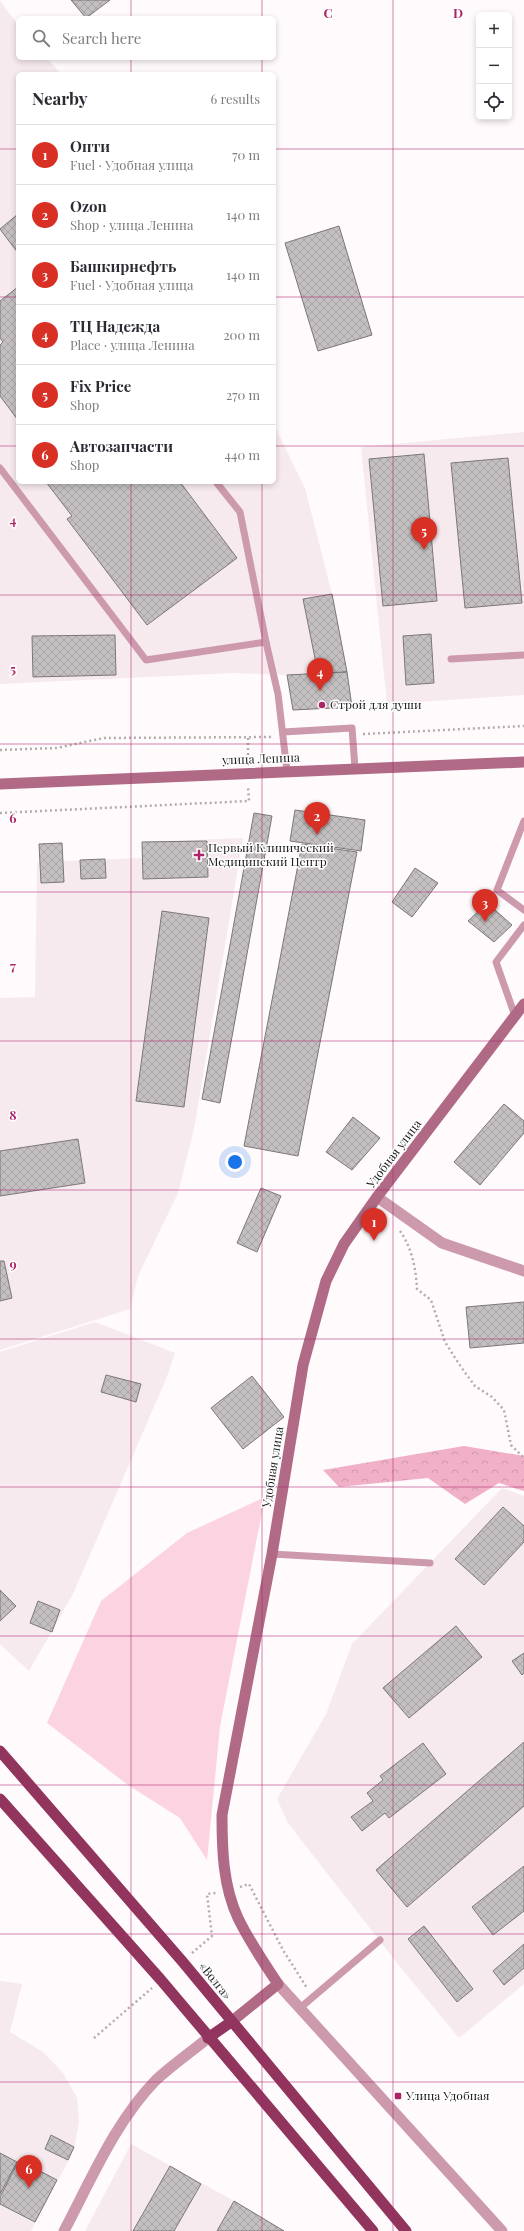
<!DOCTYPE html>
<meta charset="utf-8">
<style>
:root{--surface:#fff;--page:#f2f2f3;--text:#2b2b33;--muted:#7c7c81;--line:#e1e1e2;--accent:#d93025}
body{margin:0;font-family:"Playfair Display",serif;background:var(--page);color:var(--text)}
.controls{position:absolute;right:12px;top:12px;display:grid;overflow:hidden;border-radius:6px;box-shadow:0 2px 6px #0003}
.controls button{width:36px;height:36px;display:grid;place-items:center;padding:0;border:0;border-bottom:1px solid var(--line);background:var(--surface);color:var(--text);font:20px sans-serif}
.you{position:absolute;left:235px;top:1162px;width:14px;height:14px;margin:-10px;border:3px solid #fff;border-radius:50%;background:#1a73e8;box-shadow:0 0 0 6px #1a73e833}
.badge{display:grid;place-items:center;width:26px;height:26px;border-radius:50%;background:var(--accent);color:#fff;font-size:13px;font-weight:700}
.pin{position:absolute;translate:-50% -33px;filter:drop-shadow(0 1px 2px #0008)}
.pin::after{content:'';position:absolute;top:21px;width:14px;height:12px;background:inherit;clip-path:polygon(0 0,100% 0,50% 100%)}
.list{margin:0;padding:0;list-style:none}
h2{display:flex;justify-content:space-between;align-items:center;height:52px;margin:0;padding:0 16px;font-size:17px}
h2 small{font-size:13px;font-weight:400;color:var(--muted)}
.list li{display:grid;grid-template-columns:26px 1fr auto;gap:12px;align-items:center;box-sizing:border-box;height:60px;padding:0 16px;border-top:1px solid var(--line)}
.list b{display:block;font-size:15px;white-space:nowrap}
.list p{margin:0;font-size:13px;white-space:nowrap;color:var(--muted)}
.list em{font-size:13px;font-style:normal;color:var(--muted)}
.icon{flex:none;width:22px;height:22px;fill:none;stroke:currentColor;stroke-width:2;stroke-linecap:round;stroke-linejoin:round}
.map{position:relative;flex:none;width:524px;height:2231px;overflow:hidden}
.search{position:absolute;background:var(--surface);box-shadow:0 2px 6px #0003;left:16px;top:16px;width:260px;height:44px;display:flex;align-items:center;gap:10px;box-sizing:border-box;padding:0 14px;border-radius:6px;color:var(--muted);font-size:15px}
.panel{position:absolute;background:var(--surface);box-shadow:0 2px 6px #0003;left:16px;top:72px;width:260px;height:412px;border-radius:6px}
.map>svg:first-child{display:block}
.built{fill:#f7eaef}
.green{fill:#fcd3e1}
.forest{fill:url(#forest-crowns)}
.building{fill:url(#building-cross-hatch);stroke:#7b7779}
.lines{fill:none;stroke-linecap:round;stroke-linejoin:round}
.path{stroke:#b1adae;stroke-width:2.5;stroke-dasharray:2 3;stroke-linecap:butt}
.service{stroke:#cc9aac;stroke-width:7}
.minor{stroke:#cc9aac;stroke-width:11}
.tertiary{stroke:#cc9aac;stroke-width:11}
.secondary{stroke:#b06a86;stroke-width:11}
.trunk{stroke:#91345e;stroke-width:11}
.grid{fill:none;stroke:#ad2569;stroke-width:1;stroke-opacity:0.55}
.poi-dot{fill:#ad2569;stroke:#fff;stroke-width:1.5}
.labels{text-anchor:middle;stroke-width:3;stroke-linejoin:round;paint-order:stroke}
.poi-label{font-size:12px;fill:#222021;stroke:#fff;text-anchor:start}
.street-label{font-size:12px;fill:#222021;stroke:#fff}
.grid-label{font-size:13px;text-anchor:middle;font-weight:bold;fill:#ad2569;stroke:#fff;stroke-width:3;stroke-linejoin:round;paint-order:stroke}
</style>
<div class="map">
<svg width="524" height="2231" viewBox="0 0 524 2231">
<defs>
<pattern id="forest-crowns" width="20" height="18" patternUnits="userSpaceOnUse"><rect width="20" height="18" fill="#f1b0c8"/><path d="M2 6a3 3 0 1 1 6 0M12 15a3 3 0 1 1 6 0" fill="none" stroke="#ce97ac"/></pattern>
<pattern id="building-cross-hatch" width="8" height="8" patternUnits="userSpaceOnUse"><rect width="8" height="8" fill="#c4c0c1"/><path d="M0 0l8 8M0 8l8-8" fill="none" stroke="#a8a5a6"/></pattern>
</defs>
<rect width="100%" height="100%" fill="#fffafc"/>
<!-- built -->
<g class="built">
<path d="M0 1 18 25V58H47L60 73 18 74V482H274V425L305 488 332 594 352 707 293 710 287 675 233 673 0 684Z"/>
<path d="M524 432V695L387 704 361 447Z"/>
<path d="M243 838 194 1129 178 1193 138 1276 130 1309 0 1350V998L35 997 37 862 142 858 143 842Z"/>
<path d="M95 1322 175 1353 166 1379 73 1594 29 1671 0 1644V1352Z"/>
<path d="M502 1488 524 1496V1984L459 2038 397 1963 288 1823 277 1799 326 1714 352 1644Z"/>
<path d="M0 1981 22 1984 10 2032 43 2052 63 2073 77 2098 79 2122 74 2150 31 2231H0Z"/>
<path d="M131 2144 234 2201 284 2231H85Z"/>
</g>
<!-- green -->
<path class="green" d="M265 1497 220 1726 207 1860 180 1818 128 1785 47 1723 101 1601 187 1533Z"/>
<!-- forest -->
<path class="forest" d="M464 1446 524 1456V1491L499 1483 465 1504 428 1478 339 1487 323 1470Z"/>
<!-- building -->
<g class="building">
<path d="M71 0H110L86 18Z"/>
<path d="M18 214V253L0 229Z"/>
<path d="M339 226 372 335 318 351 285 243Z"/>
<path d="M18 287V420L0 396V345L3 342 0 338V301Z"/>
<path d="M424 454 437 601 383 606 369 459Z"/>
<path d="M508 458 522 603 465 608 451 463Z"/>
<path d="M46 482H180L237 558 147 625 67 519 72 516Z"/>
<path d="M332 594 347 672 318 673 303 599Z"/>
<path d="M431 634 434 683 406 685 403 636Z"/>
<path d="M115 635 116 675 33 677 32 636Z"/>
<path d="M347 672 352 707 293 710 287 675Z"/>
<path d="M295 810 365 820 361 851 290 841Z"/>
<path d="M254 813 272 816 220 1103 202 1099Z"/>
<path d="M207 841 208 877 143 879 142 842Z"/>
<path d="M62 843 64 882 41 883 39 844Z"/>
<path d="M302 844 357 852 298 1156 244 1146Z"/>
<path d="M105 859 106 878 81 879 80 860Z"/>
<path d="M415 868 438 883 412 917 392 902Z"/>
<path d="M487 903 512 925 494 942 468 921Z"/>
<path d="M162 911 209 918 184 1107 136 1101Z"/>
<path d="M504 1104 524 1121V1133L480 1185 454 1162Z"/>
<path d="M353 1117 380 1138 352 1170 326 1152Z"/>
<path d="M78 1139 85 1183 0 1196V1151Z"/>
<path d="M261 1188 281 1196 257 1252 237 1243Z"/>
<path d="M0 1261H4L12 1298 0 1301Z"/>
<path d="M524 1302V1343L470 1348 466 1307Z"/>
<path d="M106 1375 141 1384 136 1402 101 1392Z"/>
<path d="M252 1376 284 1417 243 1449 211 1408Z"/>
<path d="M503 1507 524 1526V1542L484 1585 455 1559Z"/>
<path d="M0 1590 16 1606 0 1621Z"/>
<path d="M38 1601 60 1610 52 1632 30 1623Z"/>
<path d="M456 1626 482 1657 409 1718 383 1688Z"/>
<path d="M524 1653V1673L522 1675 512 1661Z"/>
<path d="M524 1742V1806L407 1907 376 1870Z"/>
<path d="M423 1743 446 1774 389 1818 385 1813 362 1831 351 1817 373 1801 367 1793 383 1780 380 1776Z"/>
<path d="M524 1866V1911L493 1935 472 1907Z"/>
<path d="M424 1926 473 1989 457 2002 408 1939Z"/>
<path d="M524 1944V1968L504 1985 493 1971Z"/>
<path d="M51 2135 74 2147 68 2160 45 2149Z"/>
<path d="M0 2153 17 2162 0 2194Z"/>
<path d="M19 2160 57 2180 35 2222 0 2204V2197Z"/>
<path d="M170 2166 201 2184 174 2231H133Z"/>
<path d="M234 2201 284 2231H217Z"/>
</g>
<g class="lines">
<!-- path -->
<g class="path">
<path d="M363 734 524 726"/>
<path d="M0 750 56 748 104 738 272 737"/>
<path d="M248 760V737"/>
<path d="M0 813 249 801 248 787"/>
<path d="M400 1231C412 1248 416 1269 417 1289L431 1300 445 1342 461 1367 475 1386 492 1397 504 1410 511 1445 524 1458"/>
<path d="M240 1887 249 1884 283 1950 307 1988"/>
<path d="M192 1953 212 1936 207 1894 216 1893"/>
<path d="M94 2038 152 1988"/>
</g>
<!-- service -->
<g class="service">
<path d="M0 468 146 660 266 642 278 694 287 771"/>
<path d="M216 482 240 512 266 642"/>
<path d="M451 659 524 655"/>
<path d="M283 732 352 728 355 768"/>
<path d="M524 821 497 890 524 910"/>
<path d="M515 1016 496 962 524 925"/>
<path d="M272 1554 430 1563"/>
<path d="M300 2008 380 1940"/>
</g>
<!-- minor -->
<g class="minor">
<path d="M377 1197 442 1243 524 1271"/>
<path d="M64 2231C91 2180 115 2122 156 2080 172 2065 191 2052 208 2038"/>
</g>
<!-- tertiary -->
<path class="tertiary" d="M278 1984 502 2231"/>
<!-- secondary -->
<g class="secondary">
<path d="M0 784 524 762"/>
<path d="M231 2022 278 1984C264 1963 249 1941 238 1918 223 1886 222 1850 222 1815L272 1554 303 1365 326 1281 344 1244 377 1197 524 1004"/>
</g>
<!-- trunk -->
<g class="trunk">
<path d="M0 1751 182 1961 406 2231"/>
<path d="M0 1799 161 1980 373 2231"/>
<path d="M208 2038 231 2022"/>
</g>
</g>
<!-- grid -->
<path class="grid" d="M131 0V18M262 0V18M393 0V2231M131 58V74M262 58V74M0 149H18M274 149H524M0 297H18M274 297H524M0 446H18M274 446H524M131 482V2231M262 482V2231M0 595H524M0 744H524M0 892H524M0 1041H524M0 1190H524M0 1339H524M0 1487H524M0 1636H524M0 1785H524M0 1934H524M0 2082H524"/>
<!-- markers -->
<g class="poi-dot">
<circle cx="322" cy="705" r="4"/>
<path d="M197 849h4v4h4v4h-4v4h-4v-4h-4v-4h4z"/>
<rect x="394" y="2092" width="8" height="8" rx="2"/>
</g>
<g class="labels">
<!-- poi labels -->
<g class="poi-label">
<text x="330" y="709">Строй для души</text>
<text x="208" y="852">Первый Клинический<tspan x="208" dy="14">Медицинский Центр</tspan></text>
<text x="406" y="2100">Улица Удобная</text>
</g>
<!-- street labels -->
<g class="street-label">
<text transform="translate(261 759) rotate(-2)" y="4">улица Ленина</text>
<text transform="translate(394 1154) rotate(-53)" y="4">Удобная улица</text>
<text transform="translate(273 1467) rotate(-81)" y="4">Удобная улица</text>
<text transform="translate(215 1981) rotate(51)" y="4">«Волга»</text>
</g>
</g>
<g class="grid-label">
<text x="328" y="18">C</text>
<text x="458" y="18">D</text>
<text x="13" y="525">4</text>
<text x="13" y="674">5</text>
<text x="13" y="823">6</text>
<text x="13" y="971">7</text>
<text x="13" y="1120">8</text>
<text x="13" y="1269">9</text>
</g>
</svg>
<div class="controls">
<button>+</button>
<button>−</button>
<button><svg class="icon" aria-label="locate" viewBox="0 0 24 24"><circle cx="12" cy="12" r="6"/><path d="M12 2v4M12 18v4M2 12h4M18 12h4"/></svg></button>
</div>
<div class="you"></div>
<div class="pin badge" style="left:374px;top:1241px">1</div>
<div class="pin badge" style="left:317px;top:835px">2</div>
<div class="pin badge" style="left:485px;top:922px">3</div>
<div class="pin badge" style="left:320px;top:691px">4</div>
<div class="pin badge" style="left:424px;top:550px">5</div>
<div class="pin badge" style="left:29px;top:2188px">6</div>
<div class="search"><svg class="icon" aria-label="search" viewBox="0 0 24 24"><circle cx="10" cy="10" r="6"/><path d="M15 15l6 6"/></svg>Search here</div>
<section class="panel">
<h2>Nearby<small>6 results</small></h2>
<ul class="list">
<li><span class="badge">1</span><div><b>Опти</b><p>Fuel · Удобная улица</p></div><em>70 m</em></li>
<li><span class="badge">2</span><div><b>Ozon</b><p>Shop · улица Ленина</p></div><em>140 m</em></li>
<li><span class="badge">3</span><div><b>Башкирнефть</b><p>Fuel · Удобная улица</p></div><em>140 m</em></li>
<li><span class="badge">4</span><div><b>ТЦ Надежда</b><p>Place · улица Ленина</p></div><em>200 m</em></li>
<li><span class="badge">5</span><div><b>Fix Price</b><p>Shop</p></div><em>270 m</em></li>
<li><span class="badge">6</span><div><b>Автозапчасти</b><p>Shop</p></div><em>440 m</em></li>
</ul>
</section>
</div>
